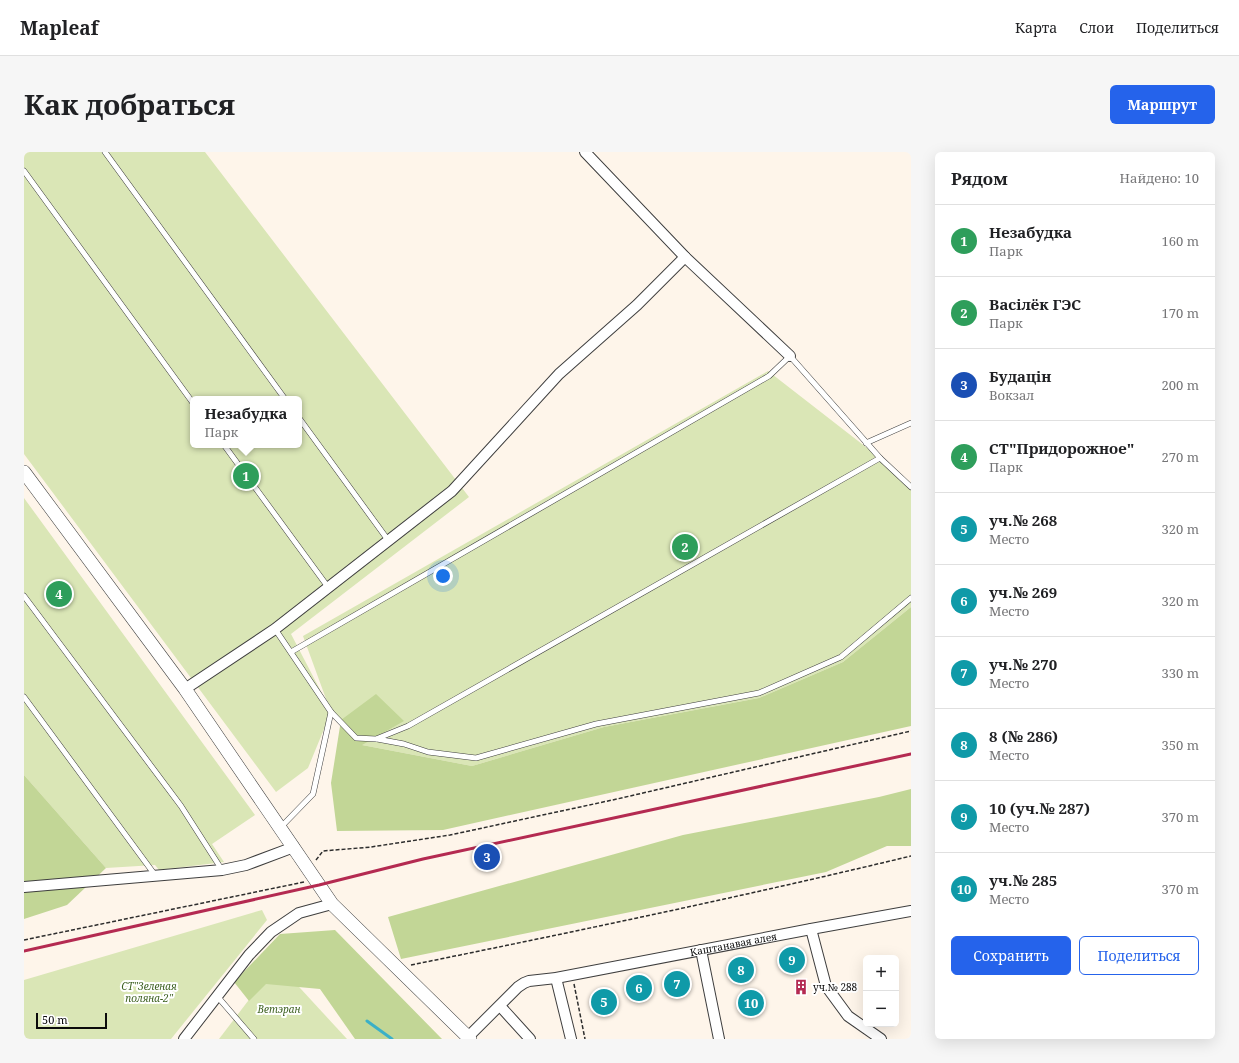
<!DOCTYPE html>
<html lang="ru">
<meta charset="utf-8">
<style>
:root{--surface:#fff;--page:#f6f6f6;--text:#202124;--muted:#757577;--line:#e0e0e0;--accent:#2563eb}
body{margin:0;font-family:"Noto Serif",serif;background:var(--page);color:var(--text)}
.controls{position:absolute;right:12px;bottom:12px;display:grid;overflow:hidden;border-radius:6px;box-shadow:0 4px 16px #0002}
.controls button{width:36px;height:36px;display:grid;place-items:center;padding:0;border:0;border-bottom:1px solid var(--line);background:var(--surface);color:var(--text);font:20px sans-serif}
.scale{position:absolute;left:12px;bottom:10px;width:71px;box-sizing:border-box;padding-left:4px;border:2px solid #0b0b0b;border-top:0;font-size:11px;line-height:14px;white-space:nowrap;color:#0b0b0b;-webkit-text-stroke:3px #fff;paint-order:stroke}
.you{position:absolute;left:419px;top:424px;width:14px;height:14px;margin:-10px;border:3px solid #fff;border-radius:50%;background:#1a73e8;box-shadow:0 0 0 6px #1a73e833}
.badge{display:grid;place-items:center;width:26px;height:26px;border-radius:50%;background:var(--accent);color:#fff;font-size:13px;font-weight:700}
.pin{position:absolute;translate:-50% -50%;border:2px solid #fff;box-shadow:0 1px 4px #0006}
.popup{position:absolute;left:166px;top:244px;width:112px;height:52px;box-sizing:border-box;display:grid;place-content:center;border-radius:6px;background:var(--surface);filter:drop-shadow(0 1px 3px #0005);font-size:13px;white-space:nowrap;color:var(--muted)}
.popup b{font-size:15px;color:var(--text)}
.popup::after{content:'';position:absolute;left:50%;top:100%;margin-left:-8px;border:8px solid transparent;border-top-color:var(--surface)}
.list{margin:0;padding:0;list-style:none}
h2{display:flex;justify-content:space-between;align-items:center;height:52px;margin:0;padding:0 16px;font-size:17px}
h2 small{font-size:13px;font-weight:400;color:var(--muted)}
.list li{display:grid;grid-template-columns:26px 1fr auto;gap:12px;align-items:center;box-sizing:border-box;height:72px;padding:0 16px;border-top:1px solid var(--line)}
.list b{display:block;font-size:15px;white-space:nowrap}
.list p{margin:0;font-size:13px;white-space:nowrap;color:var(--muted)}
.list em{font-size:13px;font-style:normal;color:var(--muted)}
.actions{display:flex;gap:8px;padding:12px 16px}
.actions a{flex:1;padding:9px 0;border:1px solid var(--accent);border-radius:6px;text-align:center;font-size:14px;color:var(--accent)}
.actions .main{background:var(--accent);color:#fff}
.map{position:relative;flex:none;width:887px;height:887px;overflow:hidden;border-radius:6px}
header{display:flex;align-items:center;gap:24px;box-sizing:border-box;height:56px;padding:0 20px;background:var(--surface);border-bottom:1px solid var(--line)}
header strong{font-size:19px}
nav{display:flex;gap:22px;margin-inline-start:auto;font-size:14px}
.intro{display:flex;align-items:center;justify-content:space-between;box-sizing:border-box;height:96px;padding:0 24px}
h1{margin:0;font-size:28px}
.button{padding:10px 18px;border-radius:6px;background:var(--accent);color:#fff;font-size:14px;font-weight:700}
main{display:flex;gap:24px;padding:0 24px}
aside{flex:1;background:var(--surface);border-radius:6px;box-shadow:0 4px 16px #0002}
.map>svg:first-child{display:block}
.green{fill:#dae6b6;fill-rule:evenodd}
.forest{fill:#c2d696}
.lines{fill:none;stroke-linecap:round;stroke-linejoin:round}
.stream{stroke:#3bb0c7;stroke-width:3}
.service-casing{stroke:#3e3e3e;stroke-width:6}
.minor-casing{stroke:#3e3e3e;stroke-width:12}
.tertiary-casing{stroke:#3e3e3e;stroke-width:14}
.path{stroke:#2d2d2d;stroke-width:1.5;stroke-dasharray:4 2;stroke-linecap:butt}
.service{stroke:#fff;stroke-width:5}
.minor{stroke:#fff;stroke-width:10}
.tertiary{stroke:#fff;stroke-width:13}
.rail{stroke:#b42a51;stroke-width:3}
.labels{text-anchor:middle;stroke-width:4;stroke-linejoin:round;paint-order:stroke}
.street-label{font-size:10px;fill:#0b0b0b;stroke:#fff}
.park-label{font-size:10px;font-style:italic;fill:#3b5f1f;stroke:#fff}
.poi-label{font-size:10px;fill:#0b0b0b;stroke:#fff;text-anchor:start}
</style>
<header>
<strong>Mapleaf</strong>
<nav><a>Карта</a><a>Слои</a><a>Поделиться</a></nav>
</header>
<div class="intro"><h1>Как добраться</h1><a class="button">Маршрут</a></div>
<main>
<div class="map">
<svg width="887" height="887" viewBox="0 0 887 887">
<rect width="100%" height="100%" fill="#fef5ea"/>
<!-- green -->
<g class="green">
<path d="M0 0H181L445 345 267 482 305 555 279 484 744 219 856 306 887 335V455L819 510 735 546 580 575 448 614 338 593 307 560 284 616 252 640 0 302ZM169 247H275V293H169Z"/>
<path d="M0 346 231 663 188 692 200 710 135 718 131 713 82 716 0 623Z"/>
<path d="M238 758 243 768 147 887H0V828Z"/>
<path d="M253 811 323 887H195Z"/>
</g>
<!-- forest -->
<g class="forest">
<path d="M887 455V574L419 678 313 679 307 631 317 568 352 542 380 569 338 593 448 614 580 575 735 546 819 510Z"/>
<path d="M0 623 82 716 43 753 0 767Z"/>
<path d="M887 637V694H863L802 720 377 807 364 765 659 683 855 645Z"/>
<path d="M311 778 418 887H331L296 837 242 832 225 849 210 830 256 782Z"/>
</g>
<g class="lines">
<!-- stream -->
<path class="stream" d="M343 869 368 887"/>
<!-- service casing -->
<g class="service-casing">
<g id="service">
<path d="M81 0 261 247"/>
<path d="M0 19 169 251"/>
<path d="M275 266 364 388"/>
<path d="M842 291 887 271"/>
<path d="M200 293 304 435"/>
<path d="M0 444 157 654 198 718"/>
<path d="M251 477 307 560 332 586 352 587 384 574 856 306"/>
<path d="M267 500 745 224 766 204 856 306 887 335"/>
<path d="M0 545 131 723"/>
<path d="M353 587 380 592 404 600 452 606 572 572 735 541 817 505 887 446"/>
<path d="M257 675 289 642 307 560"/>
<path d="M193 844 230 887"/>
</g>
</g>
<!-- minor casing -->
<g class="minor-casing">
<g id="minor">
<path d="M561 0 661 105 766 204"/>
<path d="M161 537 251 477 428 339 535 222 613 153 661 105"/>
<path d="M0 735 198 718 222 713 270 695"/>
<path d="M787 777 802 834 824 864 857 887"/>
<path d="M677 798 695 887"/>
<path d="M532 826 547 887"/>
<path d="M476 854 506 887"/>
<path id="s1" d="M444 885 494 835 500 831 505 829 532 826 787 777 887 759"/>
<path d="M160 887 225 803 247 780 275 761 308 752"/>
</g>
</g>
<!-- tertiary casing -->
<g class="tertiary-casing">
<path id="tertiary" d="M0 320 161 537 308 752 446 887"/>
</g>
<!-- path -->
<g class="path">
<path d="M292 708 299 699 347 695 426 683 593 647 887 579"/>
<path d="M0 788 280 730"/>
<path d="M387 813C554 779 721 744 887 704"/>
<path d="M550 832 561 887"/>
</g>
<!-- service -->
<use href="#service" class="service"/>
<!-- minor -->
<use href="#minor" class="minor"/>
<!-- tertiary -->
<use href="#tertiary" class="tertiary"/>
<!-- rail -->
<path class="rail" d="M0 799 295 733 399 707 887 602"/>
</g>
<!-- icons -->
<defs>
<g id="building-bare" transform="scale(1.2)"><path d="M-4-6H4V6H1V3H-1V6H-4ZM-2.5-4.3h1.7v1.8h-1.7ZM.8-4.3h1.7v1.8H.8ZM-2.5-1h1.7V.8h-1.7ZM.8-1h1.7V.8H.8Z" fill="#b42a51" stroke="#fff" stroke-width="2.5" paint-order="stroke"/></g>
</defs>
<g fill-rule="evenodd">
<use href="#building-bare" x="777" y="835"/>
</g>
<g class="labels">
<!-- street labels -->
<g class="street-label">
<text dy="4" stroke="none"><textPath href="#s1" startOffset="291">Каштанавая алея</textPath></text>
</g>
<!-- park labels -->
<g class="park-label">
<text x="125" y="838">СТ"Зеленая<tspan x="125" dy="12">поляна-2"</tspan></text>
<text x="255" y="861">Ветэран</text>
</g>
<!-- poi labels -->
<g class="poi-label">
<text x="789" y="839">уч.№ 288</text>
</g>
</g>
</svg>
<div class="controls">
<button>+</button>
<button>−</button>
</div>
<div class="scale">50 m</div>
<div class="you"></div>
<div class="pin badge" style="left:222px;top:324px;background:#2e9e5b">1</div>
<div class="popup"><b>Незабудка</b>Парк</div>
<div class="pin badge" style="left:661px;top:395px;background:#2e9e5b">2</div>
<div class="pin badge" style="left:463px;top:705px;background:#1a4fb4">3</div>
<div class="pin badge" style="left:35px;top:442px;background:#2e9e5b">4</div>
<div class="pin badge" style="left:580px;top:850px;background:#0f9aa8">5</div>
<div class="pin badge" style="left:615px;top:836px;background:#0f9aa8">6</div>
<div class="pin badge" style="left:653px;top:832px;background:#0f9aa8">7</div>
<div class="pin badge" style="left:717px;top:818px;background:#0f9aa8">8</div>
<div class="pin badge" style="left:768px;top:808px;background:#0f9aa8">9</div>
<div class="pin badge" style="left:727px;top:851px;background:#0f9aa8">10</div>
</div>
<aside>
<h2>Рядом<small>Найдено: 10</small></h2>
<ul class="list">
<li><span class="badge" style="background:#2e9e5b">1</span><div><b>Незабудка</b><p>Парк</p></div><em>160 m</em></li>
<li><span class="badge" style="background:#2e9e5b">2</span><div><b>Васілёк ГЭС</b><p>Парк</p></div><em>170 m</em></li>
<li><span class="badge" style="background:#1a4fb4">3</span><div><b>Будацін</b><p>Вокзал</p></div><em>200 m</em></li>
<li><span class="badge" style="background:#2e9e5b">4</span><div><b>СТ&quot;Придорожное&quot;</b><p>Парк</p></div><em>270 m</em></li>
<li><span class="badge" style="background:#0f9aa8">5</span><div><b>уч.№ 268</b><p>Место</p></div><em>320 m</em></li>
<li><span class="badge" style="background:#0f9aa8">6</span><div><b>уч.№ 269</b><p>Место</p></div><em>320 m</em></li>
<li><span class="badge" style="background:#0f9aa8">7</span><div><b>уч.№ 270</b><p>Место</p></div><em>330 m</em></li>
<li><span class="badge" style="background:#0f9aa8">8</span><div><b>8 (№ 286)</b><p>Место</p></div><em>350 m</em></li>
<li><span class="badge" style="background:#0f9aa8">9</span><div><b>10 (уч.№ 287)</b><p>Место</p></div><em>370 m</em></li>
<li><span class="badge" style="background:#0f9aa8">10</span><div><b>уч.№ 285</b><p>Место</p></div><em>370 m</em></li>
</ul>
<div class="actions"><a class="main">Сохранить</a><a>Поделиться</a></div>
</aside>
</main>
